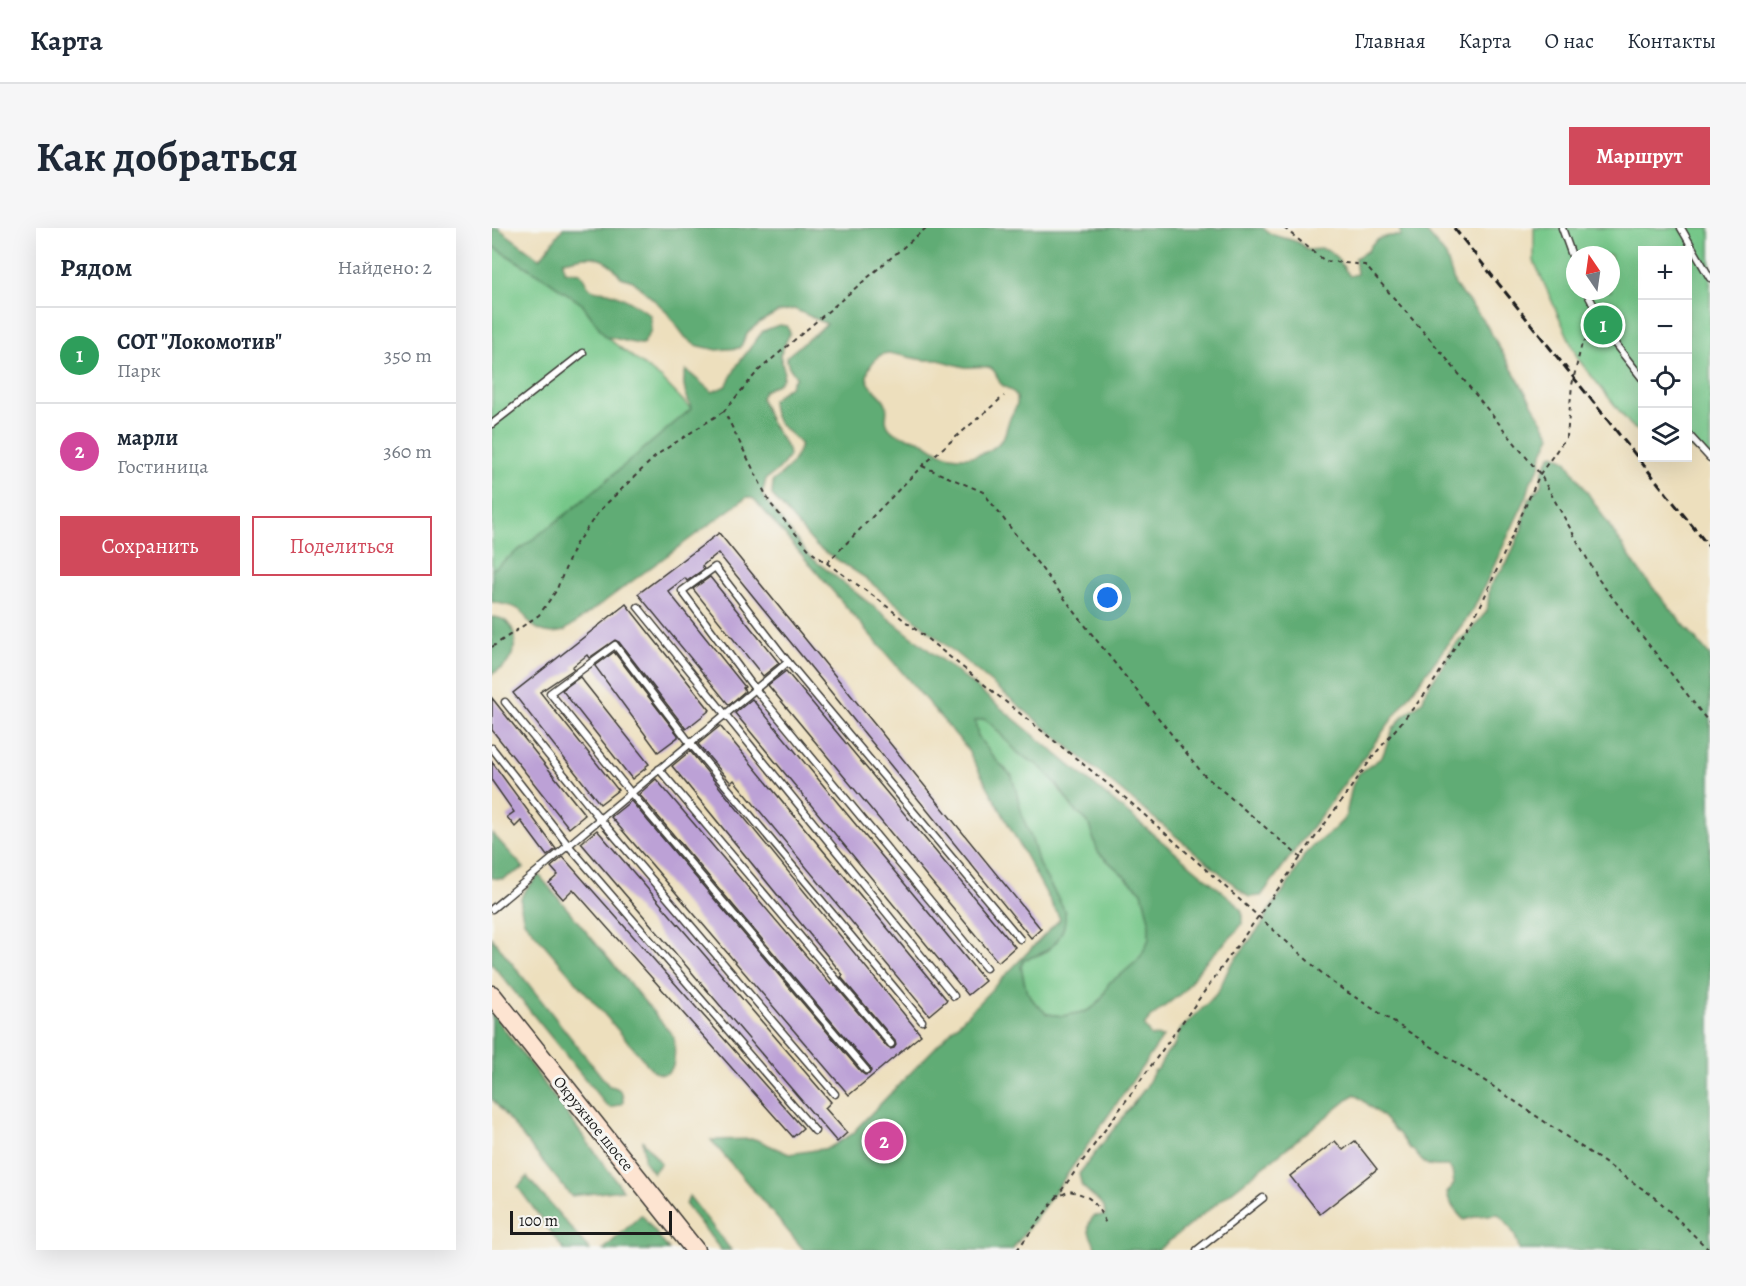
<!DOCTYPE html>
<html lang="ru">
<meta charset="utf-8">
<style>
:root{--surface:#fff;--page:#f6f6f7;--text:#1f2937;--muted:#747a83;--line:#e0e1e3;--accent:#d1495b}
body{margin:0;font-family:Alegreya,serif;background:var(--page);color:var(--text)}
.controls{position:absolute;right:18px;top:18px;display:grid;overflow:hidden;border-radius:0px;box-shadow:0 6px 24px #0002}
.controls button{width:54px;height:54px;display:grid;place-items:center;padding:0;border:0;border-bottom:2px solid var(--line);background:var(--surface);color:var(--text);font:30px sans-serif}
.compass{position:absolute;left:1074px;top:18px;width:54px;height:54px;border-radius:50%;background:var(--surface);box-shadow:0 6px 24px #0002;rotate:347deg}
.scale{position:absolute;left:18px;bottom:15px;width:162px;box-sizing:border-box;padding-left:6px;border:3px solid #1c1c1c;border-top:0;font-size:16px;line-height:21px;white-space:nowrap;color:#1c1c1c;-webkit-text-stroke:4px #f6f6f2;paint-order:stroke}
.you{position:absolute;left:616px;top:370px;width:21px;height:21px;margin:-15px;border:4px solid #fff;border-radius:50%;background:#1a73e8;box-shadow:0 0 0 9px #1a73e833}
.badge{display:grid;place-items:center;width:39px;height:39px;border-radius:50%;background:var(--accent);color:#fff;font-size:20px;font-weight:700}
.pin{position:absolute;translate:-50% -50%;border:3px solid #fff;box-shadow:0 2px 6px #0006}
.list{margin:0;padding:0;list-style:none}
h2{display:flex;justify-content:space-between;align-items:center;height:78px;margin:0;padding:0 24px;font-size:26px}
h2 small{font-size:20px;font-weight:400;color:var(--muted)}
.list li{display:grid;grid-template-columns:39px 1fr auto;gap:18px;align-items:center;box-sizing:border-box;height:96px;padding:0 24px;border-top:2px solid var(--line)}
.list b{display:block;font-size:22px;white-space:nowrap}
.list p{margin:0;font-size:20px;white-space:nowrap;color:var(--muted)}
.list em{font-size:20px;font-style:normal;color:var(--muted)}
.actions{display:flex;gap:12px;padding:18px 24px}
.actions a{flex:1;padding:14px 0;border:2px solid var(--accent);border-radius:0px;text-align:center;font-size:21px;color:var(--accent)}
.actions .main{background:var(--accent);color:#fff}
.icon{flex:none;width:33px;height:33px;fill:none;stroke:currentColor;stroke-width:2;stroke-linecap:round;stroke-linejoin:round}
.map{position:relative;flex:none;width:1218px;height:1022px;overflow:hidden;border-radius:0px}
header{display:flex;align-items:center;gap:36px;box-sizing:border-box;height:84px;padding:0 30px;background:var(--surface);border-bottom:2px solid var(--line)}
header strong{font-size:28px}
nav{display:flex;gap:33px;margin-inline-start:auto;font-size:21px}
.intro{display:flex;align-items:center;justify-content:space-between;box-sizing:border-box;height:144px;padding:0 36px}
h1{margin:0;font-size:42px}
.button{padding:15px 27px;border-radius:0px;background:var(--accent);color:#fff;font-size:21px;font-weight:700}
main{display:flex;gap:36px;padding:0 36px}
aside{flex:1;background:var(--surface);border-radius:0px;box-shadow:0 6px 24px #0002}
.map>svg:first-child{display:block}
.green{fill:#76c789;stroke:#497252;stroke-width:1.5;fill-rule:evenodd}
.forest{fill:#60ac75;stroke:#3e6448;stroke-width:1.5;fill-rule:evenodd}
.building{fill:#bca1d6}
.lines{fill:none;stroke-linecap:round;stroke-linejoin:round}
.service-casing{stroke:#3b3934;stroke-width:9}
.secondary-casing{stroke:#3b3934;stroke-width:21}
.path{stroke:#3b3934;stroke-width:2;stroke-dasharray:4.5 4.5;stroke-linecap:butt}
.service{stroke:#fff;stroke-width:6}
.secondary{stroke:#fde4d1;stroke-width:18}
.rail{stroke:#1c1c1c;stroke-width:3;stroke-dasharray:9 4.5;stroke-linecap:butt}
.labels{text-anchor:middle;stroke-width:6;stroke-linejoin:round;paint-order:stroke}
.street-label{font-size:16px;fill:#1c1c1c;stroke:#f6f6f2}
</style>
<header>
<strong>Карта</strong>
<nav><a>Главная</a><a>Карта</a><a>О нас</a><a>Контакты</a></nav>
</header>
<div class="intro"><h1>Как добраться</h1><a class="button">Маршрут</a></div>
<main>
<aside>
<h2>Рядом<small>Найдено: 2</small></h2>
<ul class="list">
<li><span class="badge" style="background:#2e9e5b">1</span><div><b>СОТ &quot;Локомотив&quot;</b><p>Парк</p></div><em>350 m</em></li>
<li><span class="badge" style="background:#d1479c">2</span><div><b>марли</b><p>Гостиница</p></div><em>360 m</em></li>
</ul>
<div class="actions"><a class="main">Сохранить</a><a>Поделиться</a></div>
</aside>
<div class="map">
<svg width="1218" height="1022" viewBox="0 0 1218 1022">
<rect width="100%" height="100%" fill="#f6f6f2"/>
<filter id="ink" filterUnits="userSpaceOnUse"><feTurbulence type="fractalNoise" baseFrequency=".0167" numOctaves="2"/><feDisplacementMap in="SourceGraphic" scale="12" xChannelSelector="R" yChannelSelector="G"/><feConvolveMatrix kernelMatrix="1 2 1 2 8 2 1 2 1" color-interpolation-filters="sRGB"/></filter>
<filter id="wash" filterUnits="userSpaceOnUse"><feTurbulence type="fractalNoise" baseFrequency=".008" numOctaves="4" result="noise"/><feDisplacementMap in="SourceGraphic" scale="24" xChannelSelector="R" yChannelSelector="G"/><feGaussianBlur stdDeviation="1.35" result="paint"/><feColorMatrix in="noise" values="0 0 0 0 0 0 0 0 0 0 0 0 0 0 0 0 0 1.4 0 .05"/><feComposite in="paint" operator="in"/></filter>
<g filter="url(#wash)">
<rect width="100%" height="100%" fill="#eddfbd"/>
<!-- green -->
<g class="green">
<path d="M1042 0H1218V230L1196 219V22H1150V204L1141 200 1086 131 1042 33ZM1083 27H1119V63H1083Z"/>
<path d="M0 18 54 51 90 76 114 109 170 151 199 181 77 284 0 342Z"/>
<path d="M492 491 500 497 527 526 543 535 558 548 581 580 596 594 606 624 650 664 657 692V711L650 726 645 733 631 745 617 755 610 770 603 779 595 783 571 788 555 786 543 775 534 762 529 738 532 732 551 725 564 714 572 699 570 677 547 637 540 612 531 590 520 548 503 531 486 509 483 493Z"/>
</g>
<!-- forest -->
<g class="forest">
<path d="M0 0H6L48 31 71 0H771C783 13 804 7 815 22 820 22 825 21 830 21 844 23 850 39 858 48L865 46 863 30 876 23C881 10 895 7 908 8V0H931L954 28 963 57 992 93 1059 208 1050 226 1048 239 1039 253 1035 268 981 382 769 668 757 669 372 349 324 318 280 267 281 253C295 243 303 234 309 217 294 198 281 200 280 172L298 158 304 149 297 139 294 129 335 96 302 81 286 84 270 93 256 104 248 120 225 122 203 117 193 109 173 82 141 53 129 49 122 40 113 33 102 29H91L71 33 72 43 88 45C93 49 93 56 98 60 104 64 110 63 116 64 127 67 149 79 158 87L159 102 151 116C140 116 127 110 114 109L90 76 54 51 0 18ZM396 125C408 127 420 130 432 132 437 132 442 132 446 132 455 134 464 137 473 139 481 140 493 136 500 141 505 144 505 152 509 156 513 160 521 162 524 167 528 175 522 182 519 188 515 195 515 203 511 210 498 229 469 233 449 225 443 222 438 218 433 215 422 209 409 210 399 202 390 194 397 185 394 176 389 161 364 158 381 134 386 128 389 126 396 125Z"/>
<path d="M287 97 295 98 298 105 288 127 292 142 291 150 286 156 272 163 269 170 278 194 296 221 297 228 287 242 274 251 270 267 316 327 480 456 743 674 750 683V696L743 705 711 736 692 763 659 789 652 798 659 808 671 809 565 961 520 1022H312L219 912 263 911 297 926 337 920 362 905 365 900 568 691 474 519 262 271 255 269 72 403C59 407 46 404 37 394 34 390 32 385 28 382 20 377 9 376 0 374V342L77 284 199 181C195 167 188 157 194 142L220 164 234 158 246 136 271 103ZM492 491 500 497 527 526 543 535 550 541 564 555 581 580 596 594 606 624 650 664 657 692V711L650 726 645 733 631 745 617 755 610 770 603 778 595 783 571 788 555 786 543 775 534 762 529 739 532 732C538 729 544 728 550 725 566 718 575 699 573 683L547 637 540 612 531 590 520 548 503 531 486 509 483 493Z"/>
<path d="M1062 226 1074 232 1148 344 1218 428V1022H1027C1025 1008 1017 996 1006 986L986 988 972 992C964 984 957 976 955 965L962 956 960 943 956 938H943L936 937 930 933 921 922 916 919 908 907 890 888 863 866 666 1022H604C601 1008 590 1002 602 988L613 987 612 978 590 958 587 946 654 859 662 843 666 841 674 826 682 818 688 802 713 778 726 764 738 738 771 695 776 684 795 658 813 626 821 618 842 601 851 592 854 587 860 558 866 546 890 529 901 501 912 487 925 478 931 472 934 462 951 437 961 418 979 402 995 383 998 357 1016 333 1030 300 1036 273 1049 257 1051 242 1059 227Z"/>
<path d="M0 389C25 390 28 417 16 434 12 440 6 442 0 446Z"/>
<path d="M0 605 32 640 11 651 0 650Z"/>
<path d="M47 647 182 809C183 824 186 854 162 844L32 693C24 665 31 666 47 647Z"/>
<path d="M0 710 117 858C127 859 132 865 131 875L119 880 114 877 0 736Z"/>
<path d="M0 785 131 962 79 968 0 871Z"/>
<path d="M151 913 169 935 161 945 152 933Z"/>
<path d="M35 949 98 1022H72L26 959Z"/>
<path d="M197 968 239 1022H229L194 977Z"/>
<path d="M150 987 177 1022H111L149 987Z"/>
</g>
<g id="blocks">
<!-- building -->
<g class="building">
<path d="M227 305 549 701 539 710 226 325 210 338 212 341 195 353 193 350 176 363 253 459 251 460 253 463 237 477 146 366Z"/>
<path d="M218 349 287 435 271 448 201 361Z"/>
<path d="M134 376 218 482 194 501 127 414 123 412 97 430 95 427 80 439 82 441 48 464 126 562 108 576 21 465Z"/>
<path d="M122 424 186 507V509L166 524 103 438Z"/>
<path d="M294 443 523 719 506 734 276 457Z"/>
<path d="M88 449 157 536 153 539 154 540 140 551 70 462Z"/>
<path d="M0 470 93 587 77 600 0 502Z"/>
<path d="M260 471 493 753 476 767 243 485Z"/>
<path d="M228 498 455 772 437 787 242 552 239 555 206 516Z"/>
<path d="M198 523 429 807 357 867 119 589 139 573 370 845 373 847 377 846 379 843 378 839 147 566 164 551 339 757 341 755 395 819 398 821 402 820 404 817 403 813 349 749 351 747 180 538Z"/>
<path d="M0 534 64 621 55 628 29 593 23 599 15 589 22 584 0 553Z"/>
<path d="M105 602 339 874 333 880 355 905 345 914 89 615Z"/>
<path d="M71 629 311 900 301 909 81 661 71 671 57 655 66 647 59 639Z"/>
<path d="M843 913 851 922 863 913 885 941 828 986 798 948Z"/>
</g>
</g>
</g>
<g filter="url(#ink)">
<use href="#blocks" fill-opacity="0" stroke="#3b3934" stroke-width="1.5"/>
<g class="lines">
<!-- service casing -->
<g class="service-casing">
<g id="service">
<path d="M1070 0 1083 36"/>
<path d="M1189 0 1218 50"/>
<path d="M1094 63 1120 112 1150 150"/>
<path d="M0 196 91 125"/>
<path d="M1196 206 1218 230"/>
<path d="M146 379 462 768"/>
<path d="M13 474 108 591 343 866"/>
<path d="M0 520 76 617 323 903"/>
<path d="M167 541 399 816"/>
<path d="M0 681 296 434"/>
<path d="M494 740 263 461 190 363 223 339 296 434 528 711"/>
<path d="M374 842 139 565 58 465 123 417 198 515 430 793"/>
<path d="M705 1022 771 970"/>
</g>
</g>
<!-- secondary casing -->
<g class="secondary-casing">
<path id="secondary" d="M0 767 203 1022"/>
</g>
<!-- path -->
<g class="path">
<path d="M434 0 266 143 232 183 278 275 319 324 387 372 637 573 841 755 999 857 1164 970 1217 1022"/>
<path d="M792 0 833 33 873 37 949 124 1048 246 1107 352 1218 496"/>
<path d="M430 238 491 264 602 409 711 546 809 630"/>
<path d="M335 335 430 238 512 168"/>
<path d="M0 419 47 387 64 363 83 317 108 282 166 226 232 183"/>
<path d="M564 970 883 526 938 460 988 379 1048 246 1075 208 1080 157 1090 115 1107 103"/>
<path d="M525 1022 564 970 577 963C601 968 604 975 614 996"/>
</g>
<!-- service -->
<use href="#service" class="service"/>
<!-- secondary -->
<use href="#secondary" class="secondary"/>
<!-- rail -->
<path class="rail" d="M962 0 1218 320"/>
</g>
</g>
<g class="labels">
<!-- street labels -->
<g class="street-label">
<text transform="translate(102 895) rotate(51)" y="6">Окружное шоссе</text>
</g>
</g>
</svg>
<div class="controls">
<button>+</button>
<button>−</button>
<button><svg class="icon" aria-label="locate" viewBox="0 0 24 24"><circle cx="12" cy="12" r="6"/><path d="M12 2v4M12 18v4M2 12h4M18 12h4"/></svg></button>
<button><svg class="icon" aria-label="layers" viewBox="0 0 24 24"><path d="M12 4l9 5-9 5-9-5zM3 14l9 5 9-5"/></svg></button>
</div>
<svg class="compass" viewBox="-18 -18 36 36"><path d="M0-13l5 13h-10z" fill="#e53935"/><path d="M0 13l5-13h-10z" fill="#747a83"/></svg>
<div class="scale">100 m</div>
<div class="you"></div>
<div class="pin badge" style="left:1111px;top:97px;background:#2e9e5b">1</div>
<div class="pin badge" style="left:392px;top:913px;background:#d1479c">2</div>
</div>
</main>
